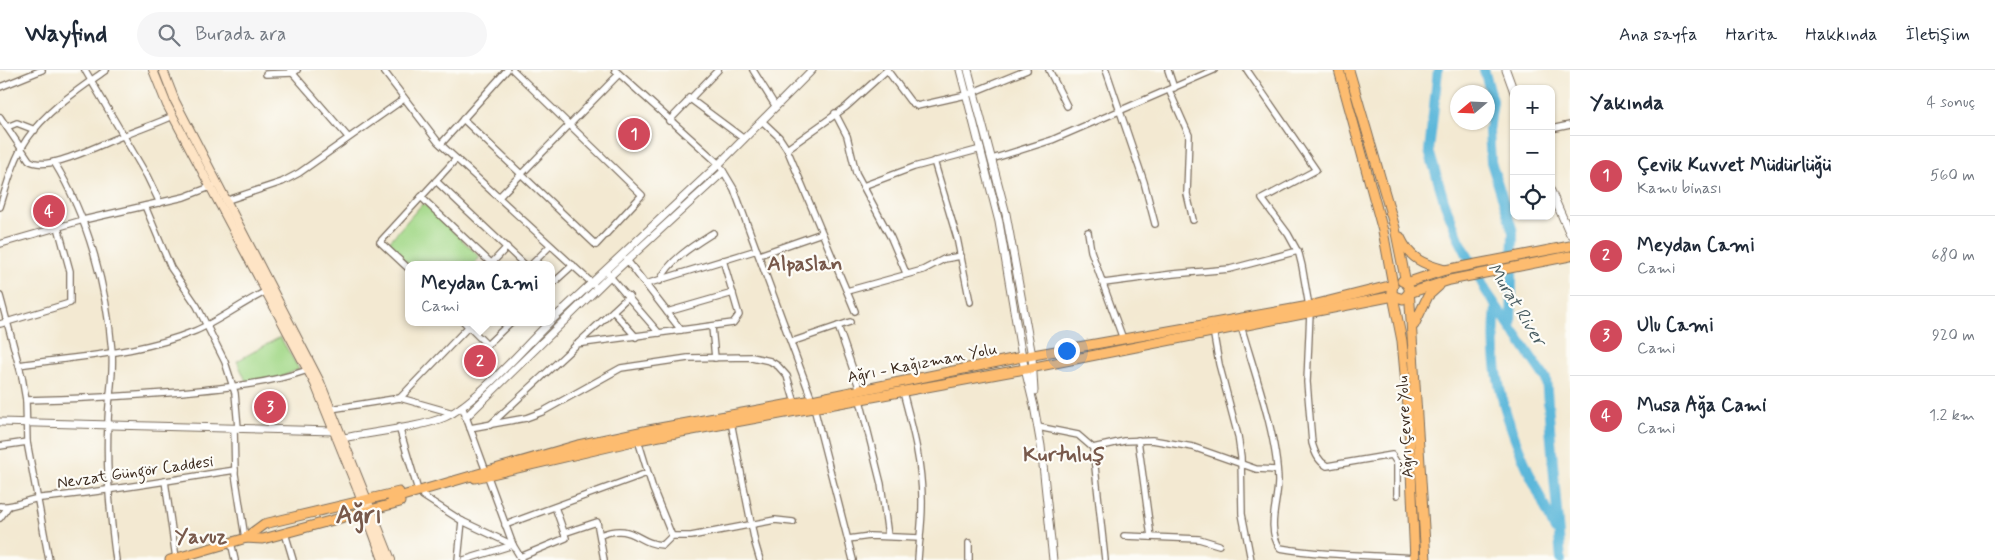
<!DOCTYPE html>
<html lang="tr">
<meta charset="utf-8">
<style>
:root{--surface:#fff;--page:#f6f6f7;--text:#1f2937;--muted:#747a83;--line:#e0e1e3;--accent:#d1495b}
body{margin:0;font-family:Mynerve,sans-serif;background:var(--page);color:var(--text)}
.controls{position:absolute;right:15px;top:15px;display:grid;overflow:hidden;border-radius:10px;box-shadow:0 1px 4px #0004}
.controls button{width:45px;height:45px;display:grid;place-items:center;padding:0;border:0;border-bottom:1px solid var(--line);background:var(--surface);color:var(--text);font:25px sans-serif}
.compass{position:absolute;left:1450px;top:15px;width:45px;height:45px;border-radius:50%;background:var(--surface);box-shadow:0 1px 4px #0004;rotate:251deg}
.you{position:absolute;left:1066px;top:280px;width:18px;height:18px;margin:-12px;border:4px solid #fff;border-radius:50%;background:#1a73e8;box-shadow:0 0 0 8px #1a73e833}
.badge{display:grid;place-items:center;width:32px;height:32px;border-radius:50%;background:var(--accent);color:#fff;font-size:16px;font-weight:700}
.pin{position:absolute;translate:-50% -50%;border:2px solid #fff;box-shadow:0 1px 5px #0006}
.popup{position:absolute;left:405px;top:191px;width:150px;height:65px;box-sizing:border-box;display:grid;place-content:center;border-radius:10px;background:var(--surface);filter:drop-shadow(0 1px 4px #0005);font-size:16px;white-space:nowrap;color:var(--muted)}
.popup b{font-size:19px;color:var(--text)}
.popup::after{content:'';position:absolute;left:50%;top:100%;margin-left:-10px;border:10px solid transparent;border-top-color:var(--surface)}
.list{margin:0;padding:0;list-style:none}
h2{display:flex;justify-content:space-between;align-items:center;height:65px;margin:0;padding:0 20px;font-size:21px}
h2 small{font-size:16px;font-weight:400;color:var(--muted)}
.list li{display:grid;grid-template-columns:32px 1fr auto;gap:15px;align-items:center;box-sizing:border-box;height:80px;padding:0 20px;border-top:1px solid var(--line)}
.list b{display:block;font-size:19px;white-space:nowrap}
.list p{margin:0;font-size:16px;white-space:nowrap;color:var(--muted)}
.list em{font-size:16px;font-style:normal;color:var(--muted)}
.icon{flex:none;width:28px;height:28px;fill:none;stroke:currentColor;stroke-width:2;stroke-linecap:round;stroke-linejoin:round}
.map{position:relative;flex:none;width:1570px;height:490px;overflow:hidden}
header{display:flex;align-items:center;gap:30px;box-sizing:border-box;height:70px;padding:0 25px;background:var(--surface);border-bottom:1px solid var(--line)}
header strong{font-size:24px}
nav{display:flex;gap:28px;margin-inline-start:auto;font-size:18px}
.search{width:350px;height:45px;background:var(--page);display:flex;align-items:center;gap:12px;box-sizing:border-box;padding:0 18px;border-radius:28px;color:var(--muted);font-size:19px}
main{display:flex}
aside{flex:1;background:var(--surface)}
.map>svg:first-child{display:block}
.green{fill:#a4d98a;stroke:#708254}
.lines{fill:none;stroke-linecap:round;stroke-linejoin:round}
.river{stroke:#5cb7da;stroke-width:10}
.primary-tunnel{stroke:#cec3ae;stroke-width:9;stroke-dasharray:9 4.5;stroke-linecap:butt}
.minor-casing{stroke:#7b6d5d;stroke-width:8}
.tertiary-casing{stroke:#7b6d5d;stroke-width:9}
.secondary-casing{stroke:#7b6d5d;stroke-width:10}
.primary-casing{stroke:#7b6d5d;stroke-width:11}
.trunk-casing{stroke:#7b6d5d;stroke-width:11}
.minor{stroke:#fff;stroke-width:5.5}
.tertiary{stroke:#fff;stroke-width:7}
.secondary{stroke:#fee4c5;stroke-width:8}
.primary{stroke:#fdbc6f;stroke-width:9}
.trunk{stroke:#fdbc6f;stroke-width:9}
.labels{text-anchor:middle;stroke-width:4.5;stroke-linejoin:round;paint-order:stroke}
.street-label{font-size:16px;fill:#3b2a1e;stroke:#fdfcf7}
.water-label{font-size:18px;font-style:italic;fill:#475b60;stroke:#fdfcf7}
.district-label{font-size:21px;font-weight:bold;fill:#78594b;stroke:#fdfcf7}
.town-label{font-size:26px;font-weight:bold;fill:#78594b;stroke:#fdfcf7}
</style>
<header>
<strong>Wayfind</strong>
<div class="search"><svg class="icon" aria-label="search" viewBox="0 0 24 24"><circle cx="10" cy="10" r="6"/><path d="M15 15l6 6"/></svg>Burada ara</div>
<nav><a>Ana sayfa</a><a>Harita</a><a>Hakkında</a><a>İletişim</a></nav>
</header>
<main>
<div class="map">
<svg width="1570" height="490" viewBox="0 0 1570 490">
<rect width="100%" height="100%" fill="#fdfcf7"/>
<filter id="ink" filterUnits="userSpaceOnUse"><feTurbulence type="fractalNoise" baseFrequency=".02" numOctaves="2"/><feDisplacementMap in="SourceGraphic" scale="10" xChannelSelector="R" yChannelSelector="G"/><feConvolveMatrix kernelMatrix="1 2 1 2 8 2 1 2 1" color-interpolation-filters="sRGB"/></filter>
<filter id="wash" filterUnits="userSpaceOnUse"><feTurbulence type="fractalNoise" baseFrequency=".0096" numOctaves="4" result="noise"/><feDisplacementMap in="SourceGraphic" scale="20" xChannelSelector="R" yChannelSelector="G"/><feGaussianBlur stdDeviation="1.12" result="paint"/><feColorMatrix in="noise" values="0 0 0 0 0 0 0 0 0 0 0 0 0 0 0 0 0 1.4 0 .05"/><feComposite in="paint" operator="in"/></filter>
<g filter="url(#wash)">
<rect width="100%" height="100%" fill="#f3e9d2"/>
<!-- green -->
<g class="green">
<path d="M423 133 480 187 473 195H410L387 174Z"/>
<path d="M280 267 299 299 279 308 246 311 237 291Z"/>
</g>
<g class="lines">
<!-- river -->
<g class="river">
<path d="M1438 0 1429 81 1445 134 1459 169 1486 221 1546 309 1561 490"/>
<path d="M1484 0 1493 31 1489 61 1491 92 1513 162 1511 259"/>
<path d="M1496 238C1486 324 1522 384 1555 460"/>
</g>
</g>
</g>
<g filter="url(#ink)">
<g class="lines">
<!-- primary-tunnel -->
<path class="primary-tunnel" d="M337 443 392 429"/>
<!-- minor casing -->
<g class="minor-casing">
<g id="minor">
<path d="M85 0 147 106 160 133"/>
<path d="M290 0 348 67"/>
<path d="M383 0 438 72 594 215"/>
<path d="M615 0 719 94 734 119 812 330 853 490"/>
<path d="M753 0 776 37"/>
<path d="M887 0 910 31 917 36 966 25 1027 0"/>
<path d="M1049 0 1067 36"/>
<path d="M1106 0 1144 112 1155 154"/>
<path d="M1168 0 1174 18"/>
<path d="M1247 0 1316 100 1262 129 1288 164 1299 184 1302 196 1310 242 1307 312 1312 373C1315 383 1318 391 1327 396L1392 385 1397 393V425"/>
<path d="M266 4 293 3 297 0"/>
<path d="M0 17 42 0"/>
<path d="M1169 20 1189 65 1187 124 1193 150"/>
<path d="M689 28 744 69"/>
<path d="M835 43 847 66 856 103 891 168 906 203"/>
<path d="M0 47 29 90C46 104 104 72 123 66 140 59 156 54 173 46"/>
<path d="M463 49 596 175 642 125 513 0"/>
<path d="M669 51 718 0"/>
<path d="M762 51 779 67 787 79 855 241"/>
<path d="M7 57 17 53 35 60"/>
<path d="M1551 59 1570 55"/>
<path d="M441 74 507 0"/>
<path d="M787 79 846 37 887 0"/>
<path d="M992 89 1052 70 1214 0"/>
<path d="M934 91 957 168 970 232"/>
<path d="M54 92C88 147 107 218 112 282 114 306 108 330 108 354 106 399 110 446 116 490"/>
<path d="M436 111 525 195"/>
<path d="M863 116 914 97 981 79"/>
<path d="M421 127 491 193"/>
<path d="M499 127 619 4"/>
<path d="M228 130 282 112 299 103 404 29"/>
<path d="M145 136 171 198 197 236 225 292 235 323 238 358"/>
<path d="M0 137C7 115 14 88 27 69 47 40 78 20 106 0"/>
<path d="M1088 162 1091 181 1123 269"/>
<path d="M0 174 83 150 184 127 213 116"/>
<path d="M759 185 822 163"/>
<path d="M626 189 681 260"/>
<path d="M490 195 507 177"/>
<path d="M531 195 550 176"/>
<path d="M409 199 380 172 456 89"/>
<path d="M608 204 659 263"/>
<path d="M660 211C669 190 694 175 713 163"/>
<path d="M1104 213 1173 204 1230 199 1298 181"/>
<path d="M646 214 757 180"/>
<path d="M551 215 573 195"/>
<path d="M847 221 923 200 944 189 961 186"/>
<path d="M0 226 22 307 26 330 27 372 49 490"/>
<path d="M613 241 636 267"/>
<path d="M667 242 733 223"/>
<path d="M464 252 487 275 511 252"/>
<path d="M0 254 70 233V201L58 157"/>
<path d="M838 256 860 320"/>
<path d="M1241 256C1254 301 1277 365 1278 411 1278 433 1266 458 1280 478 1325 486 1370 485 1415 488"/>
<path d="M712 257 715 288"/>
<path d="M1213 260 1219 294 1238 366 1241 387 1242 444 1251 490"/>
<path d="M791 272 850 252"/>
<path d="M576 274 733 253 739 245 723 190"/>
<path d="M19 295C79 286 138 284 195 261 221 250 243 232 269 220"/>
<path d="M903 322C913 359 923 397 922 436 922 454 919 472 918 490"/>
<path d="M400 328 473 252"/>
<path d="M26 330C78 329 129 326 181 322 224 318 267 314 308 300"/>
<path d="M860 330 881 414 888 466"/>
<path d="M462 336 513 475 522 490"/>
<path d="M331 339 400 328 453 343"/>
<path d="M731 352 755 473 760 490"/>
<path d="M490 355 629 226"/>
<path d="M399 357 417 417"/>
<path d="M1038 357 1078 365 1093 378 1105 490"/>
<path d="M234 358 235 404 245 468"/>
<path d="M470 358 526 348 542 342 621 298 688 288 752 287 770 291 778 296 787 306 795 333"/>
<path d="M638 370 653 419 672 466"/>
<path d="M1138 370 1151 467"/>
<path d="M0 376 27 372"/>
<path d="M1093 378 1124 371 1152 370 1193 377 1256 399 1277 400"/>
<path d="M165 411 176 488"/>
<path d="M423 426 462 451 513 475"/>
<path d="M0 436C14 438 27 429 41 428 106 422 170 410 235 400"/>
<path d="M0 448 8 437"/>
<path d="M505 455 647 403"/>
<path d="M285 463 293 490"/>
<path d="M564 463 597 452 604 490"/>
<path d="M600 465C634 452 636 474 663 475L672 466H691L775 450 793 452"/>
<path d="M1124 466 1199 469 1219 475"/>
<path d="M848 469 870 466 920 468"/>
<path d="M231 472 235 490"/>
<path d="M969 473V490"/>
<path d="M520 487 566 468 555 437"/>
<path d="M458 490 462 451"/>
<path d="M464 490 513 475"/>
</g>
</g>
<!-- tertiary casing -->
<g class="tertiary-casing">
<g id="tertiary">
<path d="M960 0 999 152 1022 287 1034 336 1041 376 1053 490"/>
<path d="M968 0 1006 144 1032 286 1034 321"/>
<path d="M1506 0 1514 22"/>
<path d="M1551 121 1570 164"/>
<path d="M551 251 719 94 812 0"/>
<path d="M466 347 610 206 723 102"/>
<path d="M0 352 334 361"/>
<path d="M343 368C372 362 420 358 445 347 476 333 523 278 550 252"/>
</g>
</g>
<!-- secondary casing -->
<g class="secondary-casing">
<g id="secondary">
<path d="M153 0 167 35 315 314 358 421 383 490"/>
<path d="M163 0 175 31 320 312 391 490"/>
</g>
</g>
<!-- primary casing -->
<g class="primary-casing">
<g id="primary">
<path d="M475 408 638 370 1025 299 1394 226"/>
<path d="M392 429 578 375 649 360 812 330 1022 287 1309 236 1393 215"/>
<path d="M245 468 264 454 399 422"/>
<path d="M245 468 263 469 400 432"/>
<path d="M170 490 250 467"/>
</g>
</g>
<!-- trunk casing -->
<g class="trunk-casing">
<g id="trunk">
<path d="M1339 0 1383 161 1393 215 1392 221 1402 271 1408 337 1415 490"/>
<path d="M1349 0 1395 158 1406 213 1409 218 1426 490"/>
<path d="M1400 167C1410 189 1423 194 1445 200"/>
<path d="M1402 211 1406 213 1445 200 1570 176"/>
<path d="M1394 226 1403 229 1409 223 1450 210 1570 186"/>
<path d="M1414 255 1428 226 1439 216"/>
</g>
</g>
<!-- minor -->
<use href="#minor" class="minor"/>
<!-- tertiary -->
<use href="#tertiary" class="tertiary"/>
<!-- secondary -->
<use href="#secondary" class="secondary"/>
<!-- primary -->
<use href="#primary" class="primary"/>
<!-- trunk -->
<use href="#trunk" class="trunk"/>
</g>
</g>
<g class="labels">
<!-- street labels -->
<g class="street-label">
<text transform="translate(922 292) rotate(-11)" y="6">Ağrı - Kağızman Yolu</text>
<text transform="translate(1404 357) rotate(-93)" y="6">Ağrı Çevre Yolu</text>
<text transform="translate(135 401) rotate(-8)" y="6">Nevzat Güngör Caddesi</text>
</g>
<!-- water labels -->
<g class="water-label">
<text transform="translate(1517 234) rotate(58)" y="6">Murat River</text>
</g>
<!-- district labels -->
<g class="district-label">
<text x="805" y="200">Alpaslan</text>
<text x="1064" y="391">Kurtuluş</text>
<text x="201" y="473">Yavuz</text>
</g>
<!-- town labels -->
<g class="town-label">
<text x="359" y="453">Ağrı</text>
</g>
</g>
</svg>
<div class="controls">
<button>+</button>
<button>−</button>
<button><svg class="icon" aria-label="locate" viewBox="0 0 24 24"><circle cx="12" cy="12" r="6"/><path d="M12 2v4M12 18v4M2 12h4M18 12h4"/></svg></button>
</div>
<svg class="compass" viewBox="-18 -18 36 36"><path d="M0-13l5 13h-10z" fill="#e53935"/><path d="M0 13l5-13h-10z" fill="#747a83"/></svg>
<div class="you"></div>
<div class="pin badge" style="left:634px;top:64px">1</div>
<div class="pin badge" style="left:480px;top:291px">2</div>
<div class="popup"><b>Meydan Cami</b>Cami</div>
<div class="pin badge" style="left:270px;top:337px">3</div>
<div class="pin badge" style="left:49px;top:141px">4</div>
</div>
<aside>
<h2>Yakında<small>4 sonuç</small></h2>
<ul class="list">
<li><span class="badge">1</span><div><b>Çevik Kuvvet Müdürlüğü</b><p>Kamu binası</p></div><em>560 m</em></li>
<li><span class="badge">2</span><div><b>Meydan Cami</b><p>Cami</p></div><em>680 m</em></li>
<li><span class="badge">3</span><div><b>Ulu Cami</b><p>Cami</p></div><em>920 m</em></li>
<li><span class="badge">4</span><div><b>Musa Ağa Cami</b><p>Cami</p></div><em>1.2 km</em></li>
</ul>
</aside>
</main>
